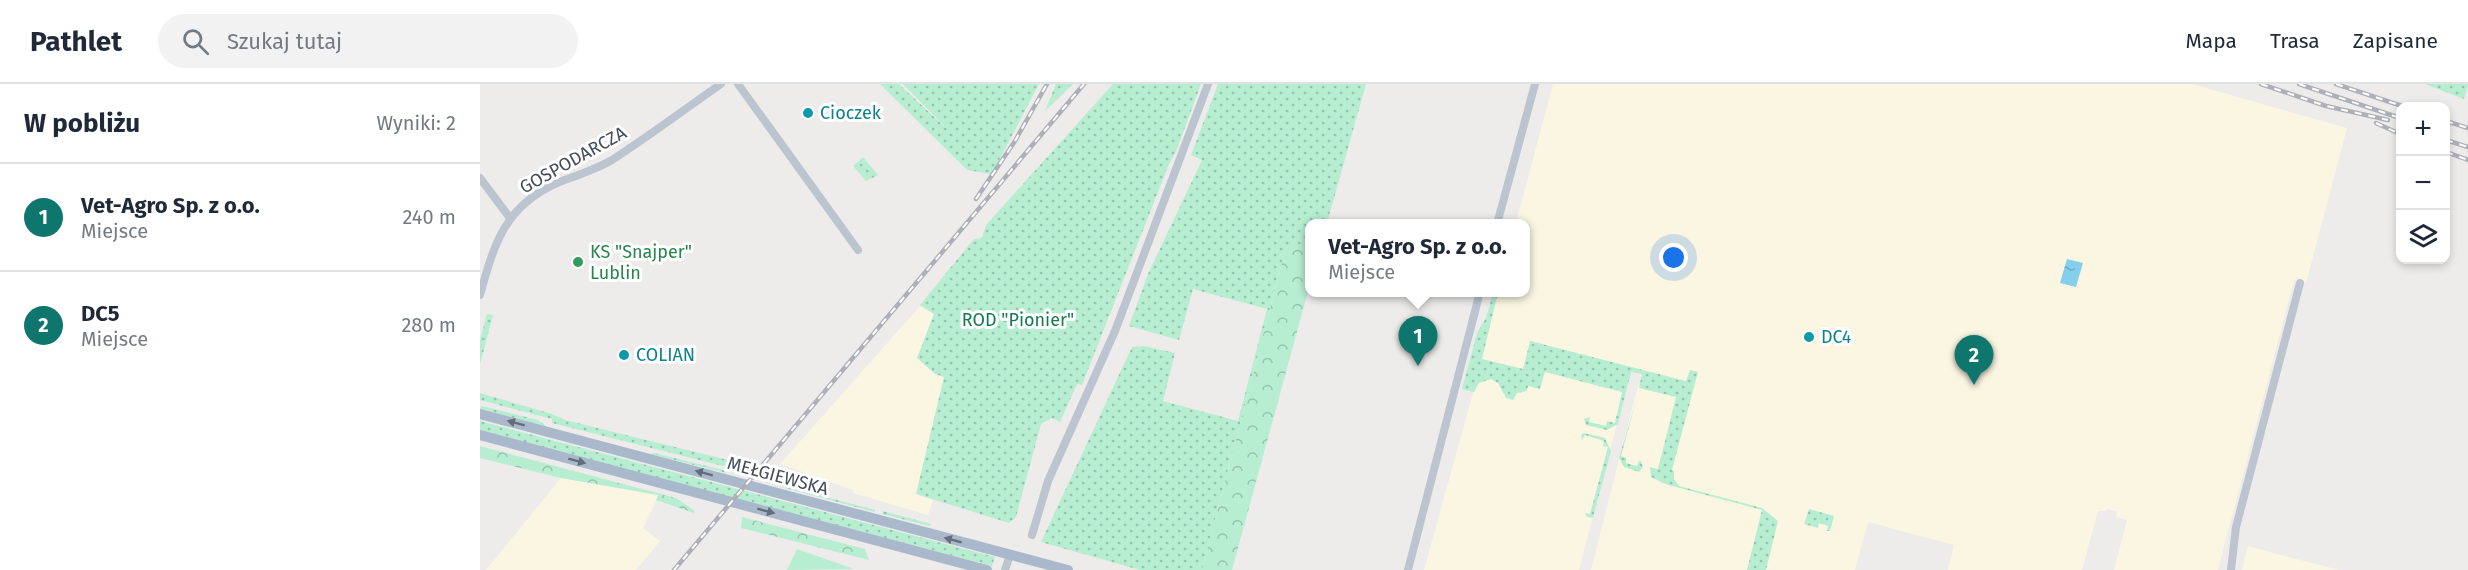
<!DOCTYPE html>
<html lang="pl">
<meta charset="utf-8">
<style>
:root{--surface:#fff;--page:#f2f2f3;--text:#1f2937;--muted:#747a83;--line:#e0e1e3;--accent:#0f766e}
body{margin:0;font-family:"Fira Sans",sans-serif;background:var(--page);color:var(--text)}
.controls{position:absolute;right:18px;top:18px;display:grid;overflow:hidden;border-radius:12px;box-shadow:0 3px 9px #0003}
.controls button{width:54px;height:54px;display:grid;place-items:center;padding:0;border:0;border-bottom:2px solid var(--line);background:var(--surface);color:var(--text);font:30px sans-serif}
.you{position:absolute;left:1194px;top:174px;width:21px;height:21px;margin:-15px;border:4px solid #fff;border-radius:50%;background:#1a73e8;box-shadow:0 0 0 9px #1a73e833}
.badge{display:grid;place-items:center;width:39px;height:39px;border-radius:50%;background:var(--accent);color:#fff;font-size:20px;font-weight:700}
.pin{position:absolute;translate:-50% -50px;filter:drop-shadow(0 2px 3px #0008)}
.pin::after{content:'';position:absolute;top:32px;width:21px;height:18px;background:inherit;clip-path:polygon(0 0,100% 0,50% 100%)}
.popup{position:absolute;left:825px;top:135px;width:225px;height:78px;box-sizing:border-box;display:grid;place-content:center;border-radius:12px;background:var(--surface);filter:drop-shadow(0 2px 4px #0005);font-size:20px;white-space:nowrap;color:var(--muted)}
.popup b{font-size:22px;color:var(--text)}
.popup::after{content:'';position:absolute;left:50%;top:100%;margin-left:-12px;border:12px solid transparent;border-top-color:var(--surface)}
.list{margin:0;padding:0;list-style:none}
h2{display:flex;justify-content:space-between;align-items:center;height:78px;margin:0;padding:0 24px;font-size:26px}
h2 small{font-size:20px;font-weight:400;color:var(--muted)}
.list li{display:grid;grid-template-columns:39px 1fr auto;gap:18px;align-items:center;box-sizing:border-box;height:108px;padding:0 24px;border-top:2px solid var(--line)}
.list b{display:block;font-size:22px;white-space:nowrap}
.list p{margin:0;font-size:20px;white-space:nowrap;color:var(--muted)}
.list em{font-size:20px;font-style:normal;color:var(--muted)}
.icon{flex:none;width:33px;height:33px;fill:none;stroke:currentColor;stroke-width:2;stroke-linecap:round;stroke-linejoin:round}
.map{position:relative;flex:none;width:1988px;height:486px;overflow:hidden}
header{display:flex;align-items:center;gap:36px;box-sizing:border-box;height:84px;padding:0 30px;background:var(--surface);border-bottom:2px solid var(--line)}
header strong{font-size:28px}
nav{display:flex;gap:33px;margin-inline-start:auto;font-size:21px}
.search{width:420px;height:54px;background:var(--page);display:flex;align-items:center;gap:15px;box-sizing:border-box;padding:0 21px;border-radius:33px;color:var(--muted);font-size:22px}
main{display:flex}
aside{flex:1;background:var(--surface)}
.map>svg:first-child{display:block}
.commercial{fill:#fbf6e2}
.grass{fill:url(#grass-dots)}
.forest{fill:url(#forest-crowns)}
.pitch{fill:#b7eed1}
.water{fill:url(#water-ripples)}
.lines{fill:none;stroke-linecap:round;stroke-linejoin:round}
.minor{stroke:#bcc5cf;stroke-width:8}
.major{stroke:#aab8cc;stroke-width:10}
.rail-casing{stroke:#adb0b6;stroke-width:4.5}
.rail{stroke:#fff;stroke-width:2;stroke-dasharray:7;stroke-linecap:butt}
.oneway{fill:#636d7c}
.culture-dot{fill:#0f9aa8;stroke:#fff;stroke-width:2}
.leisure-dot{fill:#2e9e5b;stroke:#fff;stroke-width:2}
.labels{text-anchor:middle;stroke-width:6;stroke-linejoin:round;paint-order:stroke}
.culture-label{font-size:18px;fill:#0d838f;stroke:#fff;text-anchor:start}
.street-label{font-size:18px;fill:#444d59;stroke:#fff}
.leisure-label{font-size:18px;fill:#27864d;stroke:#fff;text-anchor:start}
.park-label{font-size:18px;fill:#157a4f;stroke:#fff}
</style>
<header>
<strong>Pathlet</strong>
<div class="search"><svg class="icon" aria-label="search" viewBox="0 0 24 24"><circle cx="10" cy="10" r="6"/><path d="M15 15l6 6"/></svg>Szukaj tutaj</div>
<nav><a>Mapa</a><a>Trasa</a><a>Zapisane</a></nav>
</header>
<main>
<aside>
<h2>W pobliżu<small>Wyniki: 2</small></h2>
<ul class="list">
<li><span class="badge">1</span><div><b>Vet-Agro Sp. z o.o.</b><p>Miejsce</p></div><em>240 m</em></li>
<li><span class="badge">2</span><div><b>DC5</b><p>Miejsce</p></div><em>280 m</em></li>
</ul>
</aside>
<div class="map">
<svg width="1988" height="486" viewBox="0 0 1988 486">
<defs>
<pattern id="grass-dots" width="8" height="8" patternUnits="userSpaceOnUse" patternTransform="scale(1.5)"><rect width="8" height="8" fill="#b7eed1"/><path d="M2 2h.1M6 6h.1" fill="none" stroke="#96c3ad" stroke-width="1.8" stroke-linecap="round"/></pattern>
<pattern id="forest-crowns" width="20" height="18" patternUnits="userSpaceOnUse" patternTransform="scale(1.5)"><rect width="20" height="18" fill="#b7eed1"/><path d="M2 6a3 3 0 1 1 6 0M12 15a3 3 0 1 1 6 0" fill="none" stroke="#96c3ad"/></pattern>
<pattern id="water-ripples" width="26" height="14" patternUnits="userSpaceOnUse" patternTransform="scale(1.5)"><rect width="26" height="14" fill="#83cfec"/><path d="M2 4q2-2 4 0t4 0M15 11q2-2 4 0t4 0" fill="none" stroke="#6daac2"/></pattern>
</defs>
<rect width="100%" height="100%" fill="#eeebeb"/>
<!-- commercial -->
<g class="commercial">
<path d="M1073 0H1712L1867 44 1826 199 1814 196 1738 486H1634L1647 436 1636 433 1637 428 1627 425 1626 427H1618L1602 486H1468L1474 461 1388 438 1375 486H1111L1158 301 1202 312 1206 298 1051 257 1043 285 1001 275 1018 209 1046 208V140L1036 139Z"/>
<path d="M440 222 454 230 437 274 464 293 436 410 453 416 448 431 373 409V406L300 380Z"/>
<path d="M1001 280 1059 295 1062 283 1146 305 1099 486H944Z"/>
<path d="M81 394 179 411 163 444 180 457 156 486H6Z"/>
<path d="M1768 462 1778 465 1859 486H1762Z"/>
</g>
<!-- grass -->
<g class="grass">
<path d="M400 0H419L469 47 423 0H559L512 90 487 86Z"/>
<path d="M576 0H593L565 27Z"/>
<path d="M633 0H721L697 65 689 80 602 301 597 300 580 338 572 334 561 340 536 433 529 439 436 410 464 293 455 290 437 274 454 230 440 221 494 155 502 154 506 141Z"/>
<path d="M738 0H886L847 139 830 140V163H806L722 486H660L561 458 652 263 664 262 695 269 683 317 758 337 787 225 713 205 699 256 649 242 668 190 722 76 711 71Z"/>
<path d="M1945 0H1988V1L1984 15Z"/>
<path d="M383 73 398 91 386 97 373 82Z"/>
<path d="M1013 209H1018L1002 275 1043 285 1050 257 1206 297 1210 286 1218 288 1192 386 1194 387V395L1199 402 1282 424 1298 437 1286 486H1267L1282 426 1185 400 1171 393 1170 383 1178 385 1196 313 1159 304 1162 290 1151 288 1138 340 1127 346 1106 341 1104 335 1110 333 1109 338 1126 342 1127 337 1135 339 1142 308 1065 288 1060 305 1048 302 1047 307 1037 309 1033 316 1026 314 1018 299 1011 295 999 299 994 308 982 305 997 249 1006 234Z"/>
<path d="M7 230 13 231 0 280V256Z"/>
<path d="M0 309 72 330 85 336 260 379 255 385 72 339V335L0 316Z"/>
<path d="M1157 313 1141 372 1146 374V379L1157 382 1159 377H1161L1163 383 1159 388 1144 383 1139 374Z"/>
<path d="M2 322 58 336 67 343 0 325Z"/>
<path d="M0 337 515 473 512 482 0 347Z"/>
<path d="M1104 349 1125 354 1131 367 1113 433 1111 434 1106 432 1105 429 1110 430 1128 363 1123 362 1124 357 1105 351 1102 356 1101 351Z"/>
<path d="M174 369 243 386 246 389 170 370Z"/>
<path d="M290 400 308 403 395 426V428Z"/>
<path d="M1329 425 1354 432 1350 447H1347L1348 442 1339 439 1338 444 1324 440Z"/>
<path d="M403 427 451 440 450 442 402 430Z"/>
</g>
<!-- forest -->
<g class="forest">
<path d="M806 163H830V200L752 486H722Z"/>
<path d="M0 362 196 414 215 427 214 429 176 416 178 411 81 394 0 374Z"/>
<path d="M262 433 385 465 389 476 261 444Z"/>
</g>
<!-- pitch -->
<path class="pitch" d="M317 465 374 485 307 486Z"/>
<!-- water -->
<path class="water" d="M1587 175 1603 179 1596 203 1580 199Z"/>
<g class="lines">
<!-- minor -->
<g class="minor">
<path d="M258 0 378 166"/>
<path d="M0 94 30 134"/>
<path d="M1017 140 1055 0"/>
<path d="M0 211C14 160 25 122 77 99 95 92 115 86 132 76 169 52 205 25 241 0"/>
<path d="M552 451 568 397 635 247 728 0"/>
<path d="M525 486 530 471"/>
<path d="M928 486 1000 208"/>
<path d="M1751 486 1756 443 1820 199"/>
</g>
<!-- major -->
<g class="major">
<path d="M0 330 588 486"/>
<path d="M0 351 507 486"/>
</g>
<!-- rail casing -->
<g class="rail-casing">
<g id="rail">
<path d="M1781 0 1846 22 1908 36"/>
<path d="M1819 0 1920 34"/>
<path d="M1856 0 1922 22"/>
<path d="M1966 37 1988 44"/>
<path d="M1896 39 1920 50"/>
<path d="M1966 56 1988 63"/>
<path d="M1966 68 1988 76"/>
<path d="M496 115 535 57 567 0"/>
<path d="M194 486 604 0"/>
</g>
</g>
<!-- rail -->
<use href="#rail" class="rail"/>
</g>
<!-- one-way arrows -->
<defs><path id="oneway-solid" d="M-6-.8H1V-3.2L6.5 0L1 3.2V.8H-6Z" transform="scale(1.5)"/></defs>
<g class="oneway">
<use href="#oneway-solid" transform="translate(36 339) rotate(-165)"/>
<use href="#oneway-solid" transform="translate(97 377) rotate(15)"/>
<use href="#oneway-solid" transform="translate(224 389) rotate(-165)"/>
<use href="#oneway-solid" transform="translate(286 427) rotate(15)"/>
<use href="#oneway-solid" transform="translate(473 456) rotate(-165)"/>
</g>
<!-- markers -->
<g class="culture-dot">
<circle cx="328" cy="29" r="6"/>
<circle cx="1329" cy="253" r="6"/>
<circle cx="144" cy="271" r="6"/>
</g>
<circle class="leisure-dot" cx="98" cy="178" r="6"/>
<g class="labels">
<!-- culture labels -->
<g class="culture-label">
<text x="340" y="35">Cioczek</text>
<text x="1341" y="259">DC4</text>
<text x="156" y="277">COLIAN</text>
</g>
<!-- street labels -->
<g class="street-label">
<text transform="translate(93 76) rotate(-29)" y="6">GOSPODARCZA</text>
<text transform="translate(298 392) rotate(15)" y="6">MEŁGIEWSKA</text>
</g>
<!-- leisure labels -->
<g class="leisure-label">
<text x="110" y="174">KS "Snajper"<tspan x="110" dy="21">Lublin</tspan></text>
</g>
<!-- park labels -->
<g class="park-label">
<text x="538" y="242">ROD "Pionier"</text>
</g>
</g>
</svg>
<div class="controls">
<button>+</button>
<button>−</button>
<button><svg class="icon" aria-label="layers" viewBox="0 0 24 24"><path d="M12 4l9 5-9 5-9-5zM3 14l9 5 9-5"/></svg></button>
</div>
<div class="you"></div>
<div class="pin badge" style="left:938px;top:282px">1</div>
<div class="popup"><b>Vet-Agro Sp. z o.o.</b>Miejsce</div>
<div class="pin badge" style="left:1494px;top:301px">2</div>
</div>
</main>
